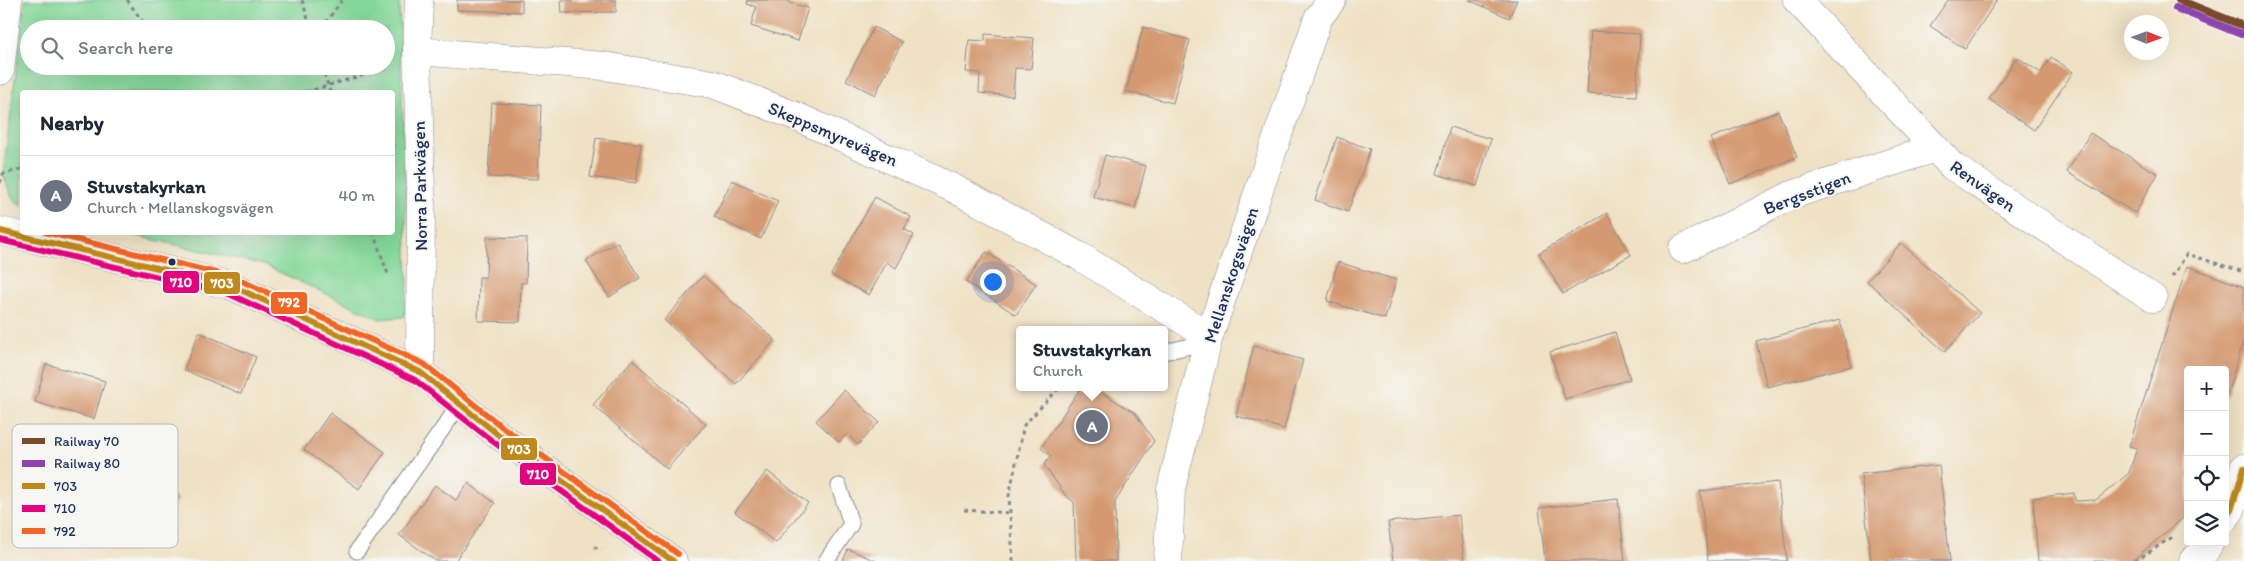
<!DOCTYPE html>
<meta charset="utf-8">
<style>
:root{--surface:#fff;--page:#f2f2f3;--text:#1f2937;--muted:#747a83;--line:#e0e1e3;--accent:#7c3aed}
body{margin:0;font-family:Itim,sans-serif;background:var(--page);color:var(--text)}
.controls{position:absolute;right:15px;bottom:15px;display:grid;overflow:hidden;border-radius:5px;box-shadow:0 5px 20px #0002}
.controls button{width:45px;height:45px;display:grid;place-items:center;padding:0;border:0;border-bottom:1px solid var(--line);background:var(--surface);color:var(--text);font:25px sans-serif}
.compass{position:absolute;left:2124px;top:15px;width:45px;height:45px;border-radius:50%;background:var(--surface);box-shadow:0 5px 20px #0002;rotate:91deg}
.you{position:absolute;left:992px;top:281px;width:18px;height:18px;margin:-12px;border:4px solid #fff;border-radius:50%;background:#1a73e8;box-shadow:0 0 0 8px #1a73e833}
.badge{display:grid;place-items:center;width:32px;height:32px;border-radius:50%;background:var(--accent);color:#fff;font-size:16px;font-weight:700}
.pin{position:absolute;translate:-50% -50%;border:2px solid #fff;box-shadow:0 1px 5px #0006}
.popup{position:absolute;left:1016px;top:326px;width:152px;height:65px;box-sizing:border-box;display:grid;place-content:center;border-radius:5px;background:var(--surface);filter:drop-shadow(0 1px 4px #0005);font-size:16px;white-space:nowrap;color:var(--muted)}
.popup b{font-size:19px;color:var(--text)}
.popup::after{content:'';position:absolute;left:50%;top:100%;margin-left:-10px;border:10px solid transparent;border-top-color:var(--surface)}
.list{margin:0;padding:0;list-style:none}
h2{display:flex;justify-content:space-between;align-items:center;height:65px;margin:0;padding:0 20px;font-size:21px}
h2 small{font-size:16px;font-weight:400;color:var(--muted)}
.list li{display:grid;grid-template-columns:32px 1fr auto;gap:15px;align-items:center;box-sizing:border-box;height:80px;padding:0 20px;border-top:1px solid var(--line)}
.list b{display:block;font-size:19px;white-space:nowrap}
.list p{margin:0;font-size:16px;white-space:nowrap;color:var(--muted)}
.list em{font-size:16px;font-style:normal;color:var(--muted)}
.icon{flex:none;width:28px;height:28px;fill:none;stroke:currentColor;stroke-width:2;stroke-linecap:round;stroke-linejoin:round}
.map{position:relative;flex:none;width:2244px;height:561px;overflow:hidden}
.search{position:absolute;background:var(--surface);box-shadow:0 5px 20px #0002;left:20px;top:20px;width:375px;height:55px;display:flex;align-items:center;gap:12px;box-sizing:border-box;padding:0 18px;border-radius:28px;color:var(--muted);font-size:19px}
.panel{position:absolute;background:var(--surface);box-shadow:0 5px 20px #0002;left:20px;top:90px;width:375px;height:145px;border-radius:5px}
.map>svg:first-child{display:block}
.green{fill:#85d899;stroke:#50847c;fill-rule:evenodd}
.building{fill:#d49970}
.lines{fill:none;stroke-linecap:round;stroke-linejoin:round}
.lane-casing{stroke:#858890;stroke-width:17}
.street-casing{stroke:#858890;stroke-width:29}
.secondary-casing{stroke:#858890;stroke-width:29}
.path{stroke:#858890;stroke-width:3;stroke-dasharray:4 4;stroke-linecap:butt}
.lane{stroke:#fff;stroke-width:15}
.street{stroke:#fff;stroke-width:28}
.secondary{stroke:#fff;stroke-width:28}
.bus-1-casing{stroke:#f6f6f2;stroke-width:10}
.bus-2-casing{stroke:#f6f6f2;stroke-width:10}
.bus-3-casing{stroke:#f6f6f2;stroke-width:10}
.bus-1{stroke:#c08818;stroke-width:6}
.bus-2{stroke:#e5007d;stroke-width:6}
.bus-3{stroke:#f26522;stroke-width:6}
.rail-1-casing{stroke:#f6f6f2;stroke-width:11}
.rail-2-casing{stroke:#f6f6f2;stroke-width:11}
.rail-1{stroke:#7a4b2a;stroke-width:8}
.rail-2{stroke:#8e44ad;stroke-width:8}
.bus-dot{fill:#1b2f5e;stroke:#f6f6f2;stroke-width:2}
.labels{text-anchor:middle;stroke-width:4;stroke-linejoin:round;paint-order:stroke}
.street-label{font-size:18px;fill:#1b2f5e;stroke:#f6f6f2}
.key{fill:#f6f6f2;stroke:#b4bac6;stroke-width:1}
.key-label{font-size:14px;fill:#1b2f5e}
.line-badge{stroke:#f6f6f2;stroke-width:2}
.badge-label{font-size:14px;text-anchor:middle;font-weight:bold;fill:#fff}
</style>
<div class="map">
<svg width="2244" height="561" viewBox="0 0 2244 561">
<rect width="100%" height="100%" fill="#f6f6f2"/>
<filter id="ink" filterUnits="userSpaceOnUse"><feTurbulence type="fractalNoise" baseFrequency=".02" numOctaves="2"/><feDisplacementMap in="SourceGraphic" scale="10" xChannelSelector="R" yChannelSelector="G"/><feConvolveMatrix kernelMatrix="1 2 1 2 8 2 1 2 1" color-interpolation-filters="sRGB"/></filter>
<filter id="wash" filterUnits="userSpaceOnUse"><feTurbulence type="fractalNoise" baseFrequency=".0096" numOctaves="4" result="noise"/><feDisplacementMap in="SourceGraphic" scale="20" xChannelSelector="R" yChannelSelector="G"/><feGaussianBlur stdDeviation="1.12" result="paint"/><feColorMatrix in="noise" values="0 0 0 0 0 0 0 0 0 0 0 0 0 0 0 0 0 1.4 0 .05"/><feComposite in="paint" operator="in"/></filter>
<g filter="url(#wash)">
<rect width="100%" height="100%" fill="#efe1c3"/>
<!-- green -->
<path class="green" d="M25 0H399L408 285 404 317 380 319 264 265 124 233 392 232V92H22V206L12 198 3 174ZM29 29H386V66H29Z"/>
<g id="blocks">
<!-- building -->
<g class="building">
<path d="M457 0H522V12L457 10Z"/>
<path d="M561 0H616V12L562 13Z"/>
<path d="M748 0H790L789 3 808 8 798 41 751 26 756 7 747 4Z"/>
<path d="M1469 0H1517L1509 18Z"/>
<path d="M1948 0H1997L1965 49 1930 26Z"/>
<path d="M874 27 902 42 875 95 846 80Z"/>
<path d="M1143 27 1190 40 1173 103 1126 91Z"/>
<path d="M1591 31 1640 34 1636 96 1587 93Z"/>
<path d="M985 34 1034 38 1031 69 1015 68 1013 96 979 93 980 73 966 72 969 40 985 41Z"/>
<path d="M2017 57 2041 73 2051 57 2073 72 2034 130 1989 99Z"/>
<path d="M492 103 541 105 538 179 488 177Z"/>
<path d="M1778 111 1797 157 1730 184 1711 138Z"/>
<path d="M1450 127 1491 139 1477 186 1437 174Z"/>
<path d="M2090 133 2158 174 2135 213 2067 172Z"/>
<path d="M1337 137 1370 149 1348 212 1315 200Z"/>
<path d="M596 138 641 144 636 183 590 177Z"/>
<path d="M1105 155 1146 166 1135 208 1093 197Z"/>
<path d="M732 180 778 201 761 239 714 217Z"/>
<path d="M875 197 911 217 904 229 914 235 896 268 887 262 869 295 831 275Z"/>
<path d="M1607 213 1631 255 1563 294 1539 253Z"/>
<path d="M487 237 527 238 526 283H521L520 322 478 321 479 277H486Z"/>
<path d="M617 242 640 278 609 297 586 261Z"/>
<path d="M1901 243 1980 313 1945 352 1867 281Z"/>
<path d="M986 252 1036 284 1016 315 966 282Z"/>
<path d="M1338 262 1396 280 1385 319 1327 301Z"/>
<path d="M2187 266 2244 287V339L2226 398 2225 370H2188V514L2132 561H2038L2033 498 2074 493 2075 501 2096 500 2129 473 2137 448 2129 446Z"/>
<path d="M703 276 775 340 736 384 664 320Z"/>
<path d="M1840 320 1851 366 1767 387 1756 341Z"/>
<path d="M199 332 256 357 241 394 184 370Z"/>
<path d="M1615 332 1630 379 1565 399 1550 352Z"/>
<path d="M1254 346 1303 360 1284 429 1236 416Z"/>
<path d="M632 360 706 424 667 469 593 405Z"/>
<path d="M46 364 105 381 94 419 35 402Z"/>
<path d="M1081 387H1093L1135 413 1154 441 1115 502 1116 561H1076L1074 502 1066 496 1044 465 1051 456 1041 448Z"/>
<path d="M844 390 879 422 858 445 847 434 839 442 816 421Z"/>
<path d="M330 413 385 452 359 489 304 450Z"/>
<path d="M1939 465 1950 561H1871L1861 474Z"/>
<path d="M767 471 808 503 776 543 735 512Z"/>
<path d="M139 476 178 499 161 529 122 506Z"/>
<path d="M1778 482 1787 561H1708L1700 491Z"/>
<path d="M468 483 495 503 455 561H436L399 535 435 485 456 500Z"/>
<path d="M1618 499 1625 561H1545L1539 508Z"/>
<path d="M21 500 55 506 48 545 15 539Z"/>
<path d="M1459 515 1464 561H1393L1388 522Z"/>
<path d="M848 549 876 561H843Z"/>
</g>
</g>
</g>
<g filter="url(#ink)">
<use href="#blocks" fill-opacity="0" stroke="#858890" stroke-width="1"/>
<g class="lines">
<!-- lane casing -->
<g class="lane-casing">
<g id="lane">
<path d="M1164 352 1208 342"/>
<path d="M357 551 460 404"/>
<path d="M826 561 851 524 839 486"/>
</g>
</g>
<!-- street casing -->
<g class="street-casing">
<g id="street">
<path d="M419 0 417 51 421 193 420 372"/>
<path d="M1797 0 1952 166 2153 298"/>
<path d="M417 51 604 66 713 84 793 115 955 189 1079 256 1209 336"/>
<path d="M0 71 8 0"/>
<path d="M1683 249 1792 195 1935 148"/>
<path d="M1168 561 1171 489 1209 336 1318 18 1332 0"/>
</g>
</g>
<!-- secondary casing -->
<g class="secondary-casing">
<g id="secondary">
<path d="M0 231 230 285 420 372 496 433 673 561"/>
<path d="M2225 518 2231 510 2244 468"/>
<path d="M2193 561 2205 551 2210 542"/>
</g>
</g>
<!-- path -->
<g class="path">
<path d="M127 0 148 29"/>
<path d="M302 0 311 29"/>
<path d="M321 29 342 0"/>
<path d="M322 66 330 92"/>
<path d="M306 92 387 68"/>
<path d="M0 183 3 174 22 169"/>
<path d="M373 232 389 277"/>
<path d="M2172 277 2187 254 2244 272"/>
<path d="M964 510 1010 513"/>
<path d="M594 547 602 549"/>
<path d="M1013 561 1009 496 1024 425 1060 387"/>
<path d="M2135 561 2174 536"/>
</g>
<!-- lane -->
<use href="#lane" class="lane"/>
<!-- street -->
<use href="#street" class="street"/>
<!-- secondary -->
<use href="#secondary" class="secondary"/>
<!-- bus-1 casing -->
<g class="bus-1-casing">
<g id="bus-1">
<path d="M0 231 230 285 420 372 496 433 673 561"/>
<path d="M2225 518 2231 510 2244 468"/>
</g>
</g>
<!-- bus-2 casing -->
<g class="bus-2-casing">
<path id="bus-2" d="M0 240 227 293 415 380 491 440 658 561"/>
</g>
<!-- bus-3 casing -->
<g class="bus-3-casing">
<path id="bus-3" d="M45 232 233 277 424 364 501 426 678 554"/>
</g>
<!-- bus-1 -->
<use href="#bus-1" class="bus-1"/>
<!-- bus-2 -->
<use href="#bus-2" class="bus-2"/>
<!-- bus-3 -->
<use href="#bus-3" class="bus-3"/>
<!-- rail-1 casing -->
<g class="rail-1-casing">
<path id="rail-1" d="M2179 0 2244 26"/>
</g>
<!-- rail-2 casing -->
<g class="rail-2-casing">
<path id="rail-2" d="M2176 8 2241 34"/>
</g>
<!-- rail-1 -->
<use href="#rail-1" class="rail-1"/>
<!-- rail-2 -->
<use href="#rail-2" class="rail-2"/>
</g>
</g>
<!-- markers -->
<circle class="bus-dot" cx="172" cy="262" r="4.5"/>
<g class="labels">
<!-- street labels -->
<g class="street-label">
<text transform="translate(833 134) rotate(23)" y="6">Skeppsmyrevägen</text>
<text transform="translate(420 186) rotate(-91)" y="6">Norra Parkvägen</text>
<text transform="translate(1983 186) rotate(35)" y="6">Renvägen</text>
<text transform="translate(1807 193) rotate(-21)" y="6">Bergsstigen</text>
<text transform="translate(1231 275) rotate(-72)" y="6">Mellanskogsvägen</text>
</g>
</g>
<!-- legend -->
<rect x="12" y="424" width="166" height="124" rx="8" class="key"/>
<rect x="22" y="438" width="23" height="6" fill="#7a4b2a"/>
<rect x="22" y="460" width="23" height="7" fill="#8e44ad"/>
<rect x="22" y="483" width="23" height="6" fill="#c08818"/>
<rect x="22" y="505" width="23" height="7" fill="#e5007d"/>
<rect x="22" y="528" width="23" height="6" fill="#f26522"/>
<g class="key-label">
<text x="54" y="446">Railway 70</text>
<text x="54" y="468">Railway 80</text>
<text x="54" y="491">703</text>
<text x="54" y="513">710</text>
<text x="54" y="536">792</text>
</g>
<g class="line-badge">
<rect x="162" y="270" width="38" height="24" rx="5" fill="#e5007d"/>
<rect x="203" y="271" width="38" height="24" rx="5" fill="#c08818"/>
<rect x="270" y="291" width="38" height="24" rx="5" fill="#f26522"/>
<rect x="500" y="437" width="38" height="24" rx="5" fill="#c08818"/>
<rect x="519" y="462" width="38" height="24" rx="5" fill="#e5007d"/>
</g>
<g class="badge-label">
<text x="181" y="287">710</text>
<text x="222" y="288">703</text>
<text x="289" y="307">792</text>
<text x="519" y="454">703</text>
<text x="538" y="479">710</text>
</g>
</svg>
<div class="controls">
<button>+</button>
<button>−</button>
<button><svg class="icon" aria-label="locate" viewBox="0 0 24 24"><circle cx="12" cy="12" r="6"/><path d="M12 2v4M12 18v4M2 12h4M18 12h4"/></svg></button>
<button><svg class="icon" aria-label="layers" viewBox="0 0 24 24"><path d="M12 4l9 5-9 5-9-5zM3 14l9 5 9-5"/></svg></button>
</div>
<svg class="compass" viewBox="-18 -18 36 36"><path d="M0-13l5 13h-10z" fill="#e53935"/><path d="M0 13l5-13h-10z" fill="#747a83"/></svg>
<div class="you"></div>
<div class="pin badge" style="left:1092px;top:426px;background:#6b7280">A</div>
<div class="popup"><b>Stuvstakyrkan</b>Church</div>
<div class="search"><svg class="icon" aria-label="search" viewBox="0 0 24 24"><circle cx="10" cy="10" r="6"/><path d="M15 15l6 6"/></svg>Search here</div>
<section class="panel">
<h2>Nearby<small></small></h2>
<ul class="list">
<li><span class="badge" style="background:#6b7280">A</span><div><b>Stuvstakyrkan</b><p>Church · Mellanskogsvägen</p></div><em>40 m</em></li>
</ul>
</section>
</div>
